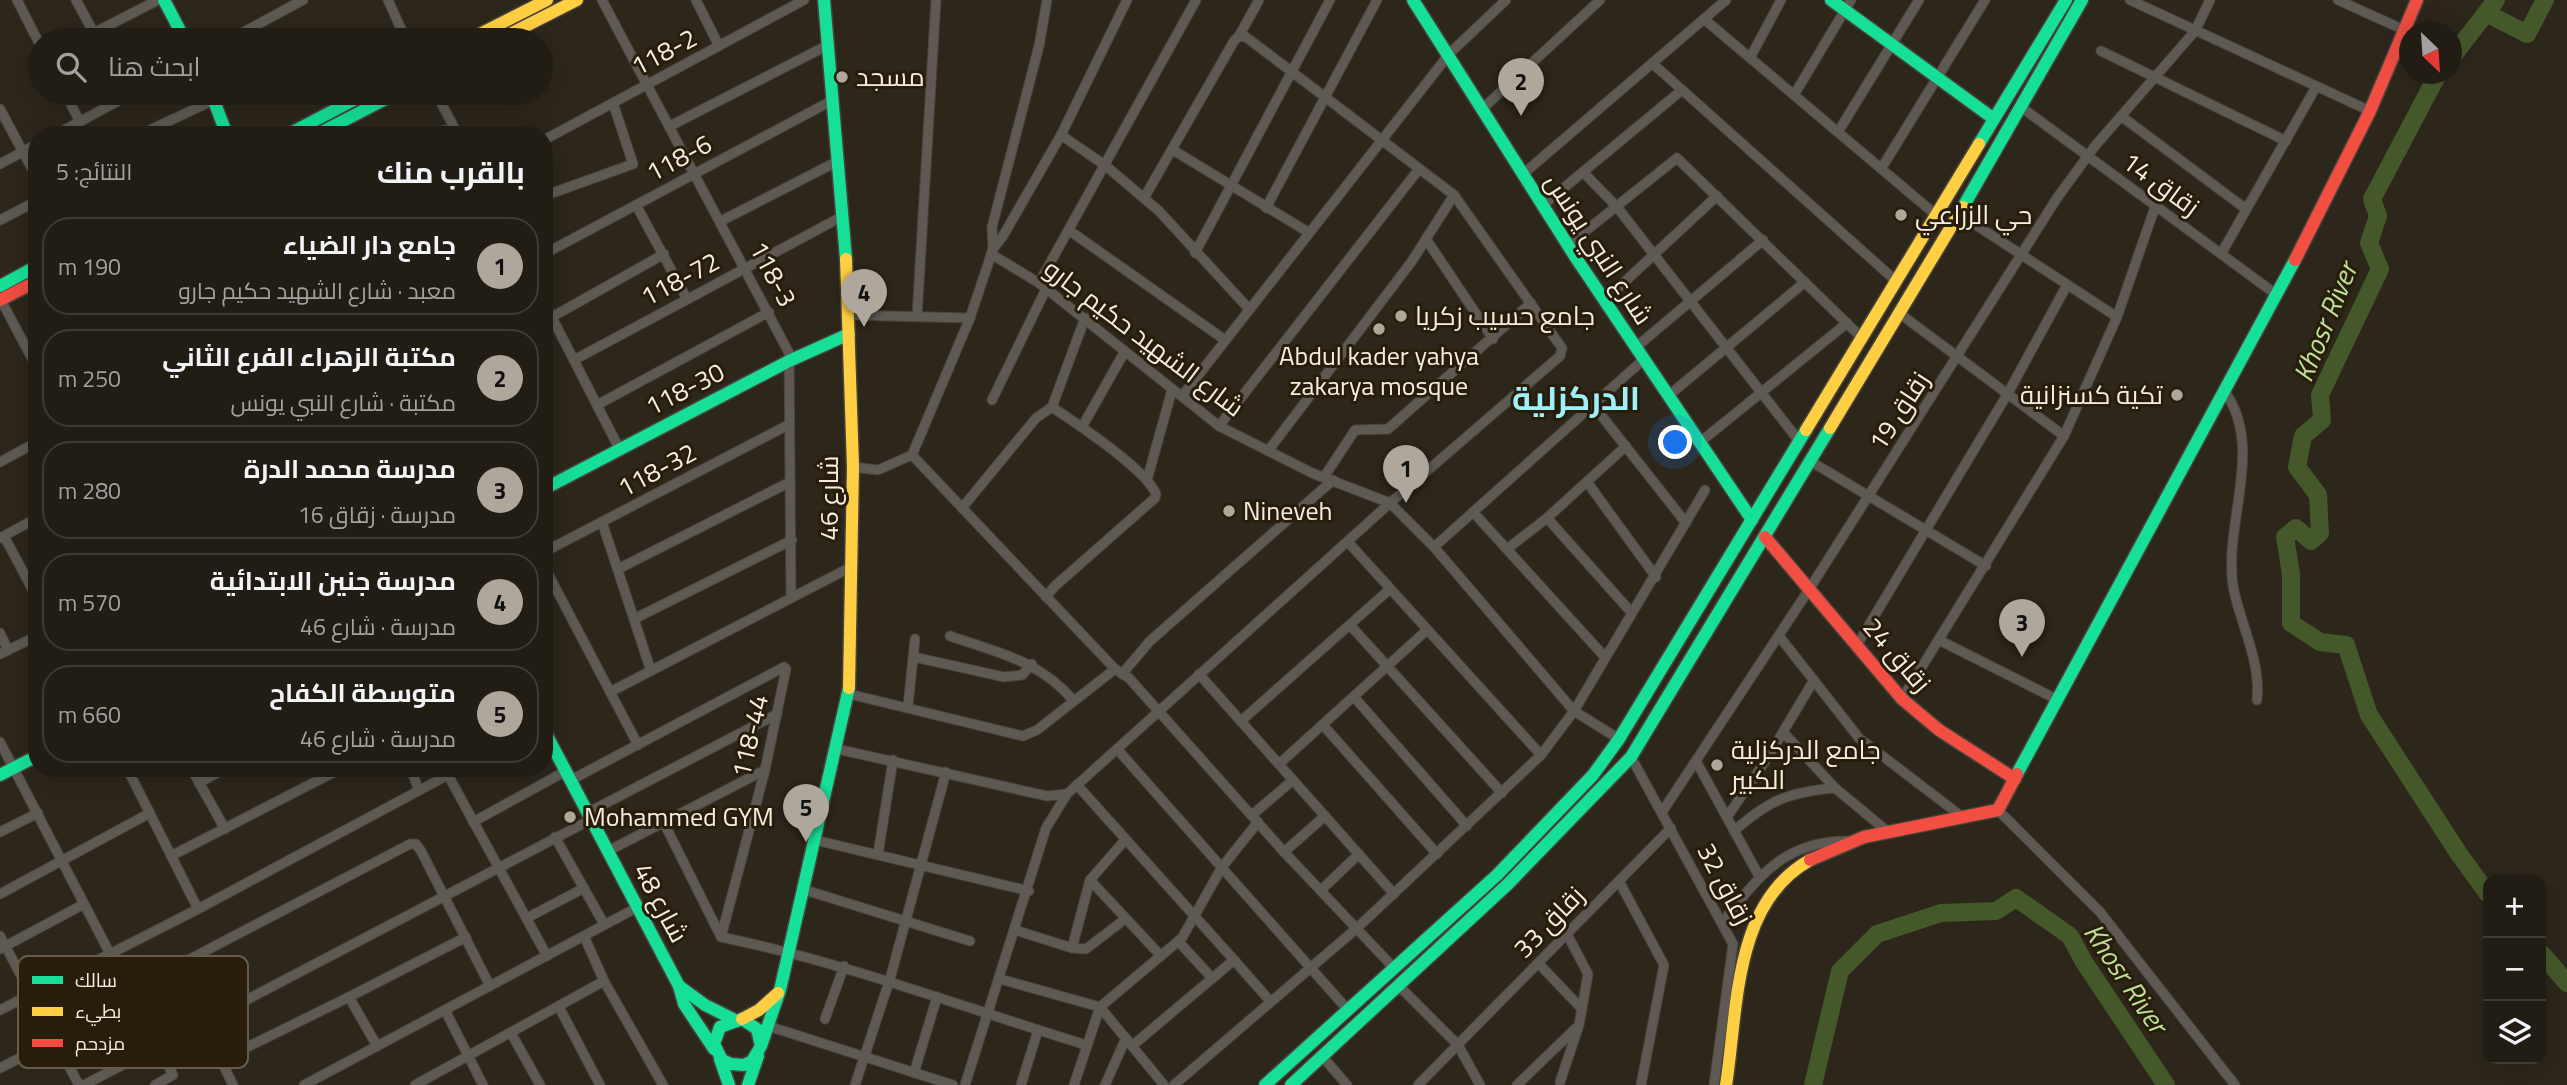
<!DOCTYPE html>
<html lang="ar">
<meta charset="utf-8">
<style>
:root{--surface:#211c14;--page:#2d2922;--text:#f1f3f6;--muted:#a2a1a0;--line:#3e3a34;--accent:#afa79c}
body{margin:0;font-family:"Titillium Web",Cairo,sans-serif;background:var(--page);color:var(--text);direction:rtl}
.controls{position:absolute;right:21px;bottom:21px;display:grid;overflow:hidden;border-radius:14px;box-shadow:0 7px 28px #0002}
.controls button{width:63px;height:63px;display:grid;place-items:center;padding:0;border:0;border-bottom:2px solid var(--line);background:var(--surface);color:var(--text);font:35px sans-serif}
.compass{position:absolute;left:2399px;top:21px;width:63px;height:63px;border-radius:50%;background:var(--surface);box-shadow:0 7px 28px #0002;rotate:155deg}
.you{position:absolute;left:1676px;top:443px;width:24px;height:24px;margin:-18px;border:5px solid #fff;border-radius:50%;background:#1a73e8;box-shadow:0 0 0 10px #1a73e833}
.badge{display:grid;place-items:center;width:46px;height:46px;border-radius:50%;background:var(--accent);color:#111;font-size:23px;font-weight:700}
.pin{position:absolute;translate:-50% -58px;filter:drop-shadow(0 2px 4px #0008)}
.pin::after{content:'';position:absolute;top:37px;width:24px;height:21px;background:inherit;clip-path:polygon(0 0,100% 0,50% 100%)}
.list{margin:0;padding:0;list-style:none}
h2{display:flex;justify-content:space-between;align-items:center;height:91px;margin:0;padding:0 28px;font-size:30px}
h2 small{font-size:23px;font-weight:400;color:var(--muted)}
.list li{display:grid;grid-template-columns:46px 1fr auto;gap:21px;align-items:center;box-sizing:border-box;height:98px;margin:0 14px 14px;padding:0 14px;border:2px solid var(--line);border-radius:28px}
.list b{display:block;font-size:26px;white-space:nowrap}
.list p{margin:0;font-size:23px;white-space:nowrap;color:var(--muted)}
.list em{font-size:23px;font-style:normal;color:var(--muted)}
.icon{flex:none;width:38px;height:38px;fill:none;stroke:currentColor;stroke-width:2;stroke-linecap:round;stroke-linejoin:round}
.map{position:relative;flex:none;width:2567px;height:1085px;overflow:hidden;direction:ltr}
.search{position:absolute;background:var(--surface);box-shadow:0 7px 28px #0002;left:28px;top:28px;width:525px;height:77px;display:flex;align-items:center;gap:18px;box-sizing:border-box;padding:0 24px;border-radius:38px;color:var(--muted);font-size:26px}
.panel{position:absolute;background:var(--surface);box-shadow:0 7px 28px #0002;left:28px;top:126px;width:525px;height:651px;border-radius:28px;direction:rtl}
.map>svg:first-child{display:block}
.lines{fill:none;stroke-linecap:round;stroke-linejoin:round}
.river{stroke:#45582a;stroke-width:18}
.street-casing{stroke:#49433b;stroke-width:11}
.fast-casing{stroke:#49433b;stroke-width:15}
.slow-casing{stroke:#49433b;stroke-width:15}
.jam-casing{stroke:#49433b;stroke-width:15}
.street{stroke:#5e5a53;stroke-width:9}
.fast{stroke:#16e098;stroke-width:12}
.slow{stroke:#ffcf43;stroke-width:12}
.jam{stroke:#f24e42;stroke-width:12}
.poi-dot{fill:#afa79c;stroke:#281d0b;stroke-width:2.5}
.labels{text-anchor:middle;stroke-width:6;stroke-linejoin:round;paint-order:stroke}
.street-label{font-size:26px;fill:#f5ede2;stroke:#281d0b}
.poi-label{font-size:26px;fill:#f5ede2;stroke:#281d0b;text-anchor:start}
.water-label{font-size:28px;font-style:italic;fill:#bce095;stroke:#281d0b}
.district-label{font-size:33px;font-weight:bold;fill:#9ff0f9;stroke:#281d0b}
.key{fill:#281d0b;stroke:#665b4c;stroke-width:2}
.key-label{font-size:19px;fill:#f5ede2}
</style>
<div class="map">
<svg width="2567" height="1085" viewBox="0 0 2567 1085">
<rect width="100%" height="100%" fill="#2c261b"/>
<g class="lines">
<!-- river -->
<g class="river">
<path d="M2488 14 2527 34 2545 0"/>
<path d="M2452 57 2496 0"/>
<path d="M2438 74 2372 199 2378 216 2369 243 2380 269 2320 395 2322 420 2303 436 2297 467 2318 495 2320 533 2311 541 2296 528 2285 537 2291 574V623L2320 642 2346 645 2369 715 2459 854 2488 894"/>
<path d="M2541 953 2567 983"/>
<path d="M1813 1085 1840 971 1877 934 1941 913 1996 911 2016 898 2070 936 2084 962 2166 1085"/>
</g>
<!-- street casing -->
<g class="street-casing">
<g id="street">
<path d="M17 0 40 45"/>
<path d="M76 0 94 33"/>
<path d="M388 0 406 40"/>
<path d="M602 0 789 353 791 598"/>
<path d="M696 0 719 46"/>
<path d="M2130 0 2370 111"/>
<path d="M2338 0 2404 30"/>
<path d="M1704 19 1936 215"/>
<path d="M1239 36 1259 0"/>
<path d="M80 40 158 0"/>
<path d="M229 40 303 0"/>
<path d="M2101 51 2286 141"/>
<path d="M1750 58 1781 0"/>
<path d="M1652 63 1896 281"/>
<path d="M65 93 80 122"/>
<path d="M436 93 458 135"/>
<path d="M1794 95 1851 0"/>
<path d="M2021 107 2277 295"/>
<path d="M0 109 37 178"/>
<path d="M1482 109 1600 0"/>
<path d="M2121 116 2246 209"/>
<path d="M670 126 828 45"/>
<path d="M1838 132 1919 0"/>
<path d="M55 135 133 93"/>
<path d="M139 135 214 100"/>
<path d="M437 135 445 130"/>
<path d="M1061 135 1106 166 1159 211 1249 309"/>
<path d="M544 140 804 0"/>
<path d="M1173 150 1308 232"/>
<path d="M0 164 37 144"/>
<path d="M1881 169 1985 0"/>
<path d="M1583 172 1617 207 1799 441"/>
<path d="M1523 174 1726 0"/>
<path d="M544 196 633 164 613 103"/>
<path d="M636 205 687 299"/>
<path d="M1543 205 1682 90"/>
<path d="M1266 208 1377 0"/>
<path d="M1959 214 2117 317"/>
<path d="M0 220 37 201"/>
<path d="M721 221 838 161"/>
<path d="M1070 231 1225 340"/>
<path d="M1426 239 1493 339"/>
<path d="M1568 245 1677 158 1862 338"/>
<path d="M993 249 1003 236 1061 135 1127 0"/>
<path d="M1195 253 1330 0"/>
<path d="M544 254 833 100"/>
<path d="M991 254 1039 283 1219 426 1312 473 1390 503 1434 547 1574 711 1619 739"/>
<path d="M2221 254 2316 87"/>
<path d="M1039 283 1196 0"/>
<path d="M1 300 37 368"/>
<path d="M1604 301 1717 196"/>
<path d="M544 302 619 448"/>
<path d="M1899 313 2064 436"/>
<path d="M848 315 970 318"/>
<path d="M917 316 936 0"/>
<path d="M552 317 664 254"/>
<path d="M1635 348 1763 240"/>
<path d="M574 360 843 216"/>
<path d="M2225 392C2266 450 2221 527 2234 591 2242 627 2261 663 2257 700"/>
<path d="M1182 396 1450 53 1506 0"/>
<path d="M1668 396 1805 282"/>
<path d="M992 400 1046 289"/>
<path d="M597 405 769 312"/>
<path d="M1593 405 1686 523"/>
<path d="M1219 426 1419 169"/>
<path d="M1082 427 1125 351"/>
<path d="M1699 443 1847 323"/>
<path d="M1268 451 1412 261 1454 195"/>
<path d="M912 455 1115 669 1129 678 1284 852 1393 967"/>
<path d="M1810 461 1986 566"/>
<path d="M0 462 37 442"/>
<path d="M853 467 878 470 912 455 970 318 993 249 992 227 1039 46 1047 0"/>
<path d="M1324 477 1355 430 1388 429 1531 303"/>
<path d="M1147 480 1172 390"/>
<path d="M1587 482 1656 577"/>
<path d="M962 508 1036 418 1052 407 1085 318"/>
<path d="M1473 512 1604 656"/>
<path d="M1547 518 1631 612"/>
<path d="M602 522 651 671"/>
<path d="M4 536 37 598"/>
<path d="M0 538 37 518"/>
<path d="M1348 542 1541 755"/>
<path d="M1434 547 1643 360"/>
<path d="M1507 549 1547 518 1626 446"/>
<path d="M544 552 788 425"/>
<path d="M544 566 638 745"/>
<path d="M618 569 790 482"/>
<path d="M1046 597 1055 586 1155 498 1156 494C1146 469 1076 423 1052 407"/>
<path d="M634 619 792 540"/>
<path d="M1350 625 1502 793"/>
<path d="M0 633 8 650"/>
<path d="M950 636C998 653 1039 660 1074 701"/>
<path d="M1779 636 1859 738 1961 816"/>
<path d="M1939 640 2058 700"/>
<path d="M1857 645 2008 393 2067 285"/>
<path d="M0 654 37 636"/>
<path d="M914 657 1004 677 1022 675 1032 664"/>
<path d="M1122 674 1150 641 1333 480"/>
<path d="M1199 674 1394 894"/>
<path d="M610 692 851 567"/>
<path d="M849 694 1023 736 1037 730 1115 669"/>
<path d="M1354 697 1467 826"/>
<path d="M1902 699 2064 436 2117 317 2155 207"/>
<path d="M908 706 915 639"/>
<path d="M1241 721 1390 589"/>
<path d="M1323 725 1437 854"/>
<path d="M1783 732 1835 788 1887 831"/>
<path d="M0 742 173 1075 155 1085"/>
<path d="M837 749 1047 796 1067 794"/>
<path d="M1117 749 1347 1009"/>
<path d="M1631 757 1733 944 1714 1085"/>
<path d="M1696 761 1759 876"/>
<path d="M1279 764 1427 630"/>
<path d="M127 768 198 909"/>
<path d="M191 768 225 829"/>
<path d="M411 768 418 789"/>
<path d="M448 775 547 956"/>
<path d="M571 780 784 667 786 669 765 770 721 937"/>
<path d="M199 783 226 768"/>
<path d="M1077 785 1234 960"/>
<path d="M1998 810 2100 912 2235 1085"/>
<path d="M589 812 777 714"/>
<path d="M1662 812 1810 588 2057 198 2095 146 2195 31 2210 0"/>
<path d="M1252 815 1293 780"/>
<path d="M1727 817 1768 757 1814 680"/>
<path d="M473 822 566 771"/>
<path d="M664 823 721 937C847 963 965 1008 1086 1045"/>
<path d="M1734 831C1769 800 1789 792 1835 788"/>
<path d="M0 832 38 813"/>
<path d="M555 837 604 924"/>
<path d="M815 840 1029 891"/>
<path d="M608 851 765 770"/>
<path d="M1284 852 1325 816"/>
<path d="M878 854 893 760"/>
<path d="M171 856 342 768"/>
<path d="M1090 880 1161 956"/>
<path d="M1619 881 1664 965 1641 1085"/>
<path d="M805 890 970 941"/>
<path d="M1321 890 1359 854"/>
<path d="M0 894 150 813"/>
<path d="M527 918 584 888"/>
<path d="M1722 923C1758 877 1784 841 1847 841"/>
<path d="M1015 930 1072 948 1086 949 1125 919"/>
<path d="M0 936 79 1085"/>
<path d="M584 936 604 981 663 1085"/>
<path d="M1178 941 1212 978"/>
<path d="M1072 948 1090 880 1125 840"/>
<path d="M0 949 84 904"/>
<path d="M1538 963 1582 1009"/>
<path d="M1000 979 1100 1007 1164 1085"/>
<path d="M1400 987 1458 1045 1480 1085"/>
<path d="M559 1007 600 1085"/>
<path d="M0 1010 198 909 461 768"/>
<path d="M445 1010 483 1085"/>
<path d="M825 1019 844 966"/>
<path d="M768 1026 953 1085"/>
<path d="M511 1033 540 1085"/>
<path d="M377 1046 349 997 466 937"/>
<path d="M1132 1046 1234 960 1270 1001"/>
<path d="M1322 1056 1347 1085"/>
<path d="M221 1060 349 997"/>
<path d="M0 1068 134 1000"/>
<path d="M914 1073 937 997"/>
<path d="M1560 1082 1579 1025 1588 974 1567 934"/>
<path d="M84 1085 592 819"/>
<path d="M233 1085 203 1023 169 970 410 844H416L421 851 490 986"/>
<path d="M304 1085 638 907"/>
<path d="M415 1085 604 981"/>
<path d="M855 1085 890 979 946 772"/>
<path d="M965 1085 1046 828 1067 794 1390 503 1560 356 1562 348 1454 195 1246 37 1239 36 1234 41 1144 198"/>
<path d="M1021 1085 1038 1030"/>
<path d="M1074 1085 1100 1007 1182 938 1222 867 1258 822"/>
<path d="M1105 1085 1126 1038"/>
<path d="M1174 1085 1357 928 1541 755 1574 711 1705 490"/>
<path d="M1418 1085 1671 828"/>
<path d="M1517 1085 1576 1028"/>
</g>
</g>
<!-- fast casing -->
<g class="fast-casing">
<g id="fast">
<path d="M164 0 185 40"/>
<path d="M824 0 846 259"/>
<path d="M1413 0 1576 258 1752 520"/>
<path d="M1831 0 1994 119"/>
<path d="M211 93 227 135"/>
<path d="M287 135 367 93"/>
<path d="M316 135 397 93"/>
<path d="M1979 144 2066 0"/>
<path d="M1963 207 2082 0"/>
<path d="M0 286 37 266"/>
<path d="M544 489 789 361 849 334"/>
<path d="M544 730 679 986 705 1005 733 1019"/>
<path d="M2017 774 2295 260"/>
<path d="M0 775 37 756"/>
<path d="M679 986 684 1004 714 1049"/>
<path d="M761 1046 757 1029 742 1019 720 1027 714 1044 722 1060 731 1064 744 1065 752 1061 761 1046 780 990 849 688"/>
<path d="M720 1059 729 1085"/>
<path d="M748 1085 758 1056"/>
<path d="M1265 1085 1497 875 1593 775 1619 739 1806 430"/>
<path d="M1291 1085 1508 884 1631 757 1830 428"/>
</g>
</g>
<!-- slow casing -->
<g class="slow-casing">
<g id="slow">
<path d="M468 40 547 0"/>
<path d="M498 40 577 0"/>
<path d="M846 259 853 467 849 688"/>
<path d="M1830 428 1963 207"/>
<path d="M1806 430 1979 144"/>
<path d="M742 1019 759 1010 778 993"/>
<path d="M1726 1085C1738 1009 1733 903 1810 860"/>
</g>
</g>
<!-- jam casing -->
<g class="jam-casing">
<g id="jam">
<path d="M2295 260 2370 111 2417 0"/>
<path d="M0 300 37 281"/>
<path d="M1765 537 1902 699 1939 730 2015 779"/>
<path d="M1810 860 1864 837 1998 810 2017 774"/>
</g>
</g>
<!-- street -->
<use href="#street" class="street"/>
<!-- fast -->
<use href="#fast" class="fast"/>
<!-- slow -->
<use href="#slow" class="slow"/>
<!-- jam -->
<use href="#jam" class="jam"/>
</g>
<!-- markers -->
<g class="poi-dot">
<circle cx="842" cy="77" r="7"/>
<circle cx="1901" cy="215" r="7"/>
<circle cx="1401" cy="316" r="7"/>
<circle cx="1379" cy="329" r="7"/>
<circle cx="2177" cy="395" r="7"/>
<circle cx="1229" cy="511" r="7"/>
<circle cx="1717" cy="765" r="7"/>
<circle cx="570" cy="817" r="7"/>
</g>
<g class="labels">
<!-- street labels -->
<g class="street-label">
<text transform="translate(664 52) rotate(-28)" y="9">118-2</text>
<text transform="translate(679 158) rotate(-28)" y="9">118-6</text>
<text transform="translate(2161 184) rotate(36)" y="9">زقاق 14</text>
<text transform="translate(1599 249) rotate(57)" y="9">شارع النبي يونس</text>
<text transform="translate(773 274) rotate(62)" y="9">118-3</text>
<text transform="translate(680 279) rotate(-28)" y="9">118-72</text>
<text transform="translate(1144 338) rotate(37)" y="9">شارع الشهيد حكيم جارو</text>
<text transform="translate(685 389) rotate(-27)" y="9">118-30</text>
<text transform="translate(1899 411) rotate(-57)" y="9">زقاق 19</text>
<text transform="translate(657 470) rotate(-28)" y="9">118-32</text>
<text transform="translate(829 498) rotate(-90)" y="9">شارع 46</text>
<text transform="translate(1897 655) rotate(49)" y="9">زقاق 24</text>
<text transform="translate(750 736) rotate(-77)" y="9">118-44</text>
<text transform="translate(1725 884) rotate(62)" y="9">زقاق 32</text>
<text transform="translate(661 903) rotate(62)" y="9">شارع 48</text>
<text transform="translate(1549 922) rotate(-46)" y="9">زقاق 33</text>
</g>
<!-- poi labels -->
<g class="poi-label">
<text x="856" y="86">مسجد</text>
<text x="1915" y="224">حي الزراعي</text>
<text x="1415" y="325">جامع حسيب زكريا</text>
<text x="1379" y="365" text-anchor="middle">Abdul kader yahya<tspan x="1379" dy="30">zakarya mosque</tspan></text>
<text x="2163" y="404" text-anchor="end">تكية كسنزانية</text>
<text x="1243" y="520">Nineveh</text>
<text x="1731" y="759">جامع الدركزلية<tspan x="1731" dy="30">الكبير</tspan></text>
<text x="584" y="826">Mohammed GYM</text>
</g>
<!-- water labels -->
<g class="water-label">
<text transform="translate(2325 322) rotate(-68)" y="10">Khosr River</text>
<text transform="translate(2126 978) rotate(56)" y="10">Khosr River</text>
</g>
<!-- district labels -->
<g class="district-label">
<text x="1576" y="410">الدركزلية</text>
</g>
</g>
<!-- legend -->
<rect x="18" y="956" width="230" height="112" rx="10" class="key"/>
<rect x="32" y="976" width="31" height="8" fill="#16e098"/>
<rect x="32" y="1007" width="31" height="9" fill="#ffcf43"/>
<rect x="32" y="1039" width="31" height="8" fill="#f24e42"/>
<g class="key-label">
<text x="75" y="987">سالك</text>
<text x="75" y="1018">بطيء</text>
<text x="75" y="1050">مزدحم</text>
</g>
</svg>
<div class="controls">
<button>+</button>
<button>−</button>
<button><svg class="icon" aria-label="layers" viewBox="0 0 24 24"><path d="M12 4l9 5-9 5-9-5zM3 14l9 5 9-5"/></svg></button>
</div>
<svg class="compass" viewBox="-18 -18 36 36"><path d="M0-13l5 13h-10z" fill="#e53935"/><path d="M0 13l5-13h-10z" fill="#a2a1a0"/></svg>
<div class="you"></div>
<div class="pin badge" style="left:1406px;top:503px">1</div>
<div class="pin badge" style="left:1521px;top:116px">2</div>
<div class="pin badge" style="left:2022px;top:657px">3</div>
<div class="pin badge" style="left:864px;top:327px">4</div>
<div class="pin badge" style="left:806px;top:842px">5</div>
<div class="search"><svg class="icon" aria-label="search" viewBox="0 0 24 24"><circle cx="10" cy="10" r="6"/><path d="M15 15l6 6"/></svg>ابحث هنا</div>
<section class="panel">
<h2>بالقرب منك<small>النتائج: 5</small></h2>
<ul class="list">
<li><span class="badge">1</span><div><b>جامع دار الضياء</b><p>معبد · شارع الشهيد حكيم جارو</p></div><em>190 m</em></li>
<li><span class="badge">2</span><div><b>مكتبة الزهراء الفرع الثاني</b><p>مكتبة · شارع النبي يونس</p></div><em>250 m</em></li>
<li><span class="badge">3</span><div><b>مدرسة محمد الدرة</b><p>مدرسة · زقاق 16</p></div><em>280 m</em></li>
<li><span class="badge">4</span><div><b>مدرسة جنين الابتدائية</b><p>مدرسة · شارع 46</p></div><em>570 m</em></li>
<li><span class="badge">5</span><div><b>متوسطة الكفاح</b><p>مدرسة · شارع 46</p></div><em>660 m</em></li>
</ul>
</section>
</div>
